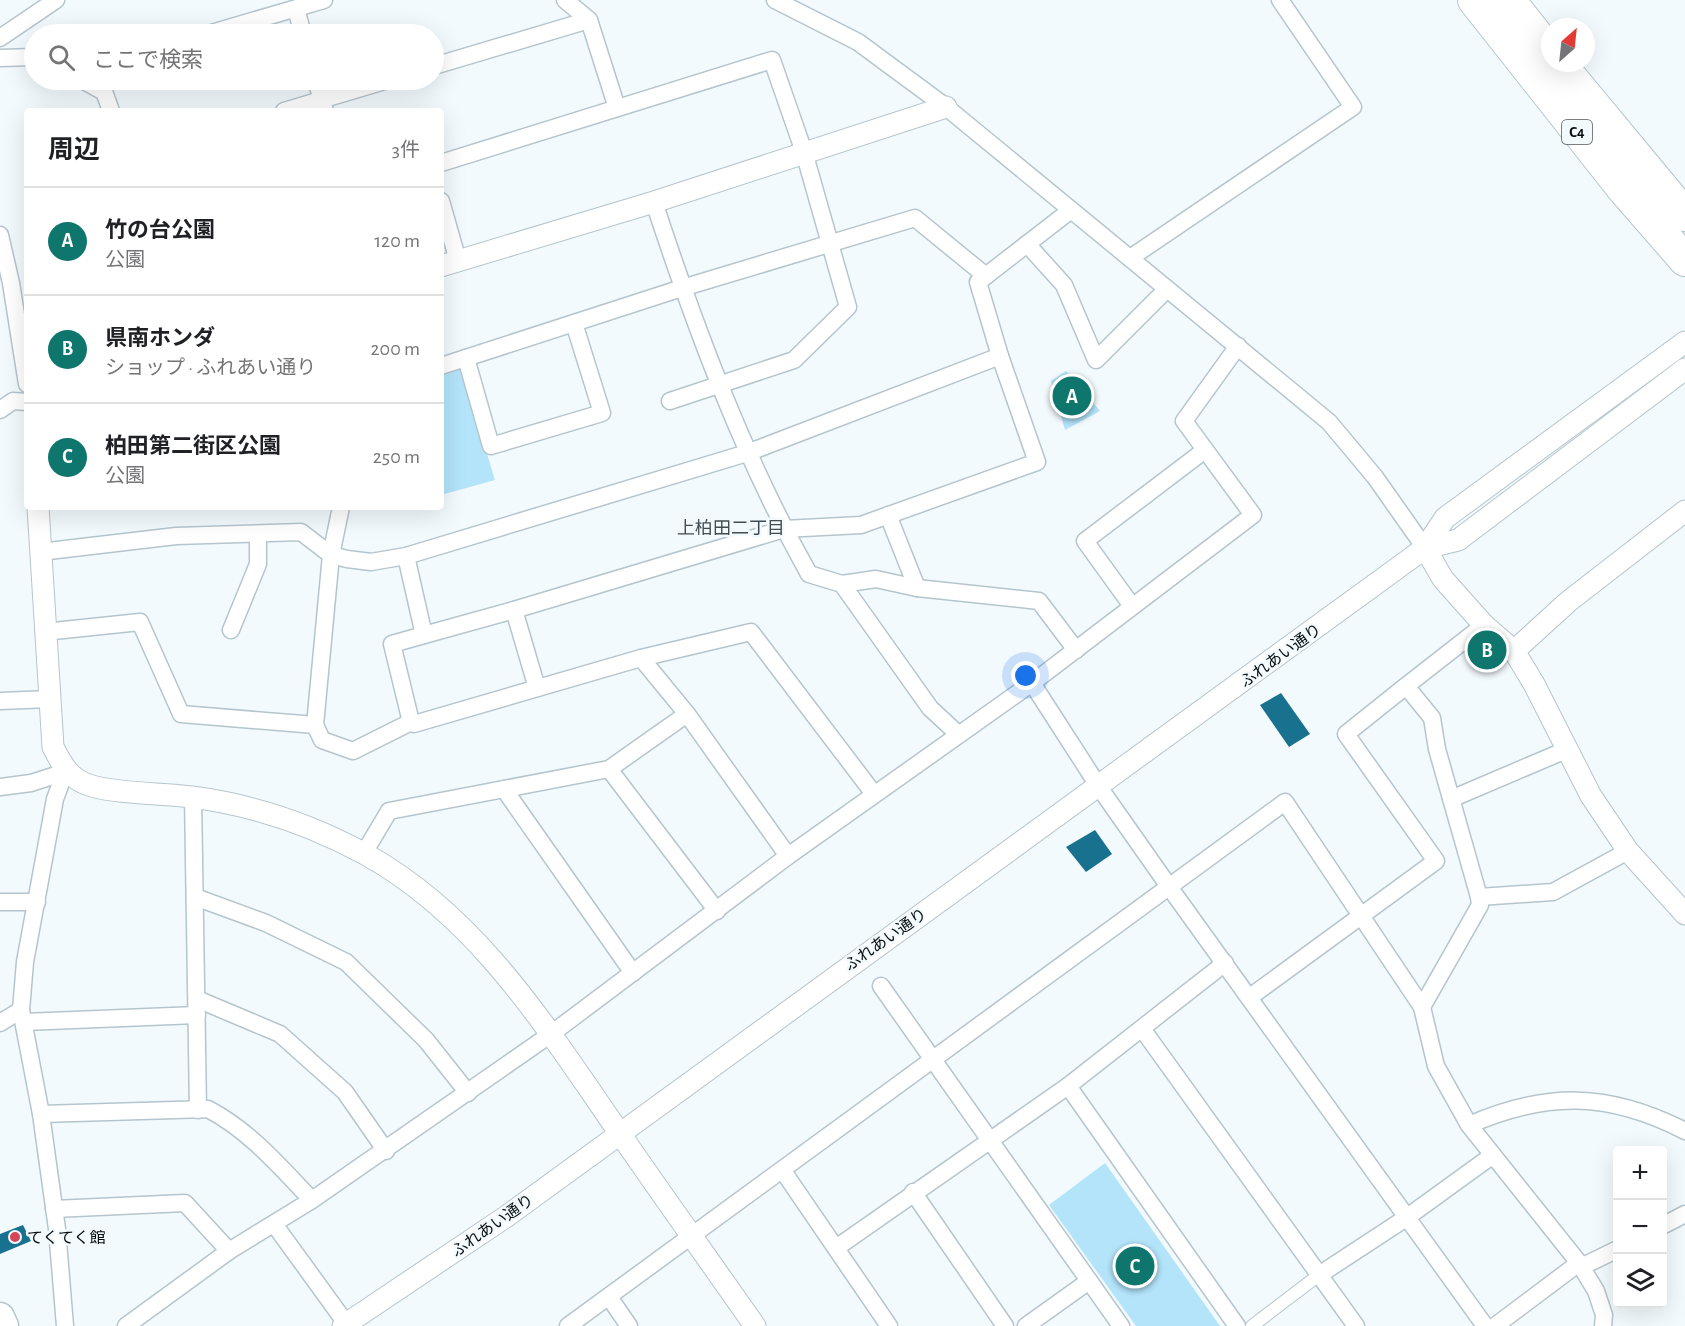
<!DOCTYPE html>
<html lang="ja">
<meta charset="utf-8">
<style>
:root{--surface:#fff;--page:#f6f6f6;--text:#202124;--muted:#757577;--line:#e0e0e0;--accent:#0f766e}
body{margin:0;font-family:"Alegreya Sans","Noto Sans JP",sans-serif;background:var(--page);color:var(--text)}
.controls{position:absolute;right:18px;bottom:18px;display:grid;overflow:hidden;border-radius:6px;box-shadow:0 6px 24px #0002}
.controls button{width:54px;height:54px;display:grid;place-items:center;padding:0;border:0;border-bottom:2px solid var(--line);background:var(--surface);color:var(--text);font:30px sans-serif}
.compass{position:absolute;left:1541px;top:18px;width:54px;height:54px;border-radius:50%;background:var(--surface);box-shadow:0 6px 24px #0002;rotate:27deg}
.you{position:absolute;left:1026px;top:676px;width:21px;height:21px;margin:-15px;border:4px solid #fff;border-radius:50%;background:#1a73e8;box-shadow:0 0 0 9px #1a73e833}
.badge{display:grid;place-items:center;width:39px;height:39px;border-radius:50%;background:var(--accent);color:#fff;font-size:20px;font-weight:700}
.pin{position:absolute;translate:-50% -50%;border:3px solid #fff;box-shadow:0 2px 6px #0006}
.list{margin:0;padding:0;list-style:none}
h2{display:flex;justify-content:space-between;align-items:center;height:78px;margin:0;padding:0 24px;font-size:26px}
h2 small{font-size:20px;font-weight:400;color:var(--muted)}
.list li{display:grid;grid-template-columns:39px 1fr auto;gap:18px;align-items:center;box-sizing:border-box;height:108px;padding:0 24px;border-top:2px solid var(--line)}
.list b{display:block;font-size:22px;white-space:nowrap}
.list p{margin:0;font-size:20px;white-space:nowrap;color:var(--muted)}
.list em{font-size:20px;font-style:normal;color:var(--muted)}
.icon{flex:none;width:33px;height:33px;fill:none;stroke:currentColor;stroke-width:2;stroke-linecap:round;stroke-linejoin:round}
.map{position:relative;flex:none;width:1685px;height:1326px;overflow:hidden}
.search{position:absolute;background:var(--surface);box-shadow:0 6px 24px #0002;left:24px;top:24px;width:420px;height:66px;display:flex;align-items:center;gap:15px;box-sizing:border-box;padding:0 21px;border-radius:33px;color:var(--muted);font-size:22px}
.panel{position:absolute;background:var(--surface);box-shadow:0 6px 24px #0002;left:24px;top:108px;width:420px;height:402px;border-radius:6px}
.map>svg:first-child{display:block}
.green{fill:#b3e4fa}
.building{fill:#197190}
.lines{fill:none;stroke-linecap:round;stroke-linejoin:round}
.pedestrian-casing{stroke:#b5c5cd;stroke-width:14}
.minor-casing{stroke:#b5c5cd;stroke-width:19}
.tertiary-casing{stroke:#b5c5cd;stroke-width:23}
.trunk-casing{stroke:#b5c5cd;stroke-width:31}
.motorway-casing{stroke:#b5c5cd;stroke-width:34}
.pedestrian{stroke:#fff;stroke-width:12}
.minor{stroke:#fff;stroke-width:16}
.tertiary{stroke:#fff;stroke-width:21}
.trunk{stroke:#fff;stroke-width:28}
.motorway{stroke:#fff;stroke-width:32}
.poi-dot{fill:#d54556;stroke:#f3fafd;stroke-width:2}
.labels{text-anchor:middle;stroke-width:5;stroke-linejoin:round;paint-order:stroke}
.shield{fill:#f3fafd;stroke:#505658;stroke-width:1.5}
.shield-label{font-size:15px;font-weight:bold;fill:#0a1012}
.street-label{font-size:16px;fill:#0a1012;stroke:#f3fafd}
.poi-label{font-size:16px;fill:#0a1012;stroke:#f3fafd;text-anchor:start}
.neighbourhood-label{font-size:18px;fill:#404d54;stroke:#f3fafd}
</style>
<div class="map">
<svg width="1685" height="1326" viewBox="0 0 1685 1326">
<rect width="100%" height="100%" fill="#f3fafd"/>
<!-- green -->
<g class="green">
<path d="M451 364 461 369 495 480 441 495V367Z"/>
<path d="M1066 371 1100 411 1065 430 1051 381Z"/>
<path d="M1105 1163 1220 1326H1136L1049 1205Z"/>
</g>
<!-- building -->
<g class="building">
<path d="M1281 693 1310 734 1289 747 1260 705Z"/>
<path d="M1095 830 1112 854 1086 872 1066 847Z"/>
<path d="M23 1225 31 1241 0 1254V1234Z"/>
</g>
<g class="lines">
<!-- pedestrian casing -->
<g class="pedestrian-casing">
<path id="pedestrian" d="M1252 1326 1319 1275"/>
</g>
<!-- minor casing -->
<g class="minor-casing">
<g id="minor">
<path d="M565 0 589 20 617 108"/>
<path d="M775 0 858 42 946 107 1329 422 1375 477 1425 548"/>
<path d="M296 9 303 34"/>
<path d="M208 34 324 0"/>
<path d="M0 38 56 0"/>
<path d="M0 58 34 57"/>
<path d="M434 66 589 20"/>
<path d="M82 80 104 92"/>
<path d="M100 80 111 111"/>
<path d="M316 80 325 111"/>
<path d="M284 111 388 80"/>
<path d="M441 163 772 60 804 152 848 307 794 360 670 401"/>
<path d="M441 201 458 261"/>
<path d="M654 202C696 330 743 456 809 574L842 584 930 708 958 734"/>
<path d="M0 235 11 283 27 384"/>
<path d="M1027 244 1064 285 1096 360 1167 289"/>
<path d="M1130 258 1353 107 1280 0"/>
<path d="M466 358 491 446 602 413 574 323"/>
<path d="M441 366 682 288 915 218 986 276"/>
<path d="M0 410 13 401 27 402"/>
<path d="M341 507 331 555 315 725 322 740 353 751 411 722"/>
<path d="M888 515 917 588"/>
<path d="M40 552 176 536 301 532 331 555 347 559 371 562 406 556 747 453 1000 356 978 282 1071 210"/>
<path d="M406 556 424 635 392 644 411 722 414 724 641 658 687 714 788 856"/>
<path d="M842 584 876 579 917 588 1039 601 1076 650"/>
<path d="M1132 606 1085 541 1205 450"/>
<path d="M514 610 537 688"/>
<path d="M231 630 258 564V534"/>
<path d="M44 632 140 622 181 714 315 725"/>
<path d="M424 635 514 610 784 529 861 525 1037 462 1000 356"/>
<path d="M641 658 751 632 874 794"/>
<path d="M1032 683 1099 787 1170 888 1485 1326"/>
<path d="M0 701 50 699"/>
<path d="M609 769 717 911"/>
<path d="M0 787 31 783 65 772"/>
<path d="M504 789 633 973"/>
<path d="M193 797 198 1110"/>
<path d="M1451 799 1566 750"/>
<path d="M364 853 389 811 609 769 687 714"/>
<path d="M195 897 266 923 346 962 426 1040 468 1093"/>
<path d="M1479 897 1553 892 1628 851"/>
<path d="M0 902H37"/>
<path d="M881 986 1121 1326"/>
<path d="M1250 997 1436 861 1346 734 1406 686"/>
<path d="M197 999 280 1034 345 1092 386 1151"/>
<path d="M1422 1007 1480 905 1479 897 1437 749 1432 718 1406 686 1484 625"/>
<path d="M24 1022 197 1015"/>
<path d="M0 1023 21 1010"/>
<path d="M1143 1030 1356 1326"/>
<path d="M1068 1086 1237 1326"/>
<path d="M41 1114 208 1109C250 1131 280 1167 312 1200"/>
<path d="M1469 1125C1547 1091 1609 1092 1685 1131"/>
<path d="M783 1171 889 1326"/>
<path d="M913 1192 1005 1326"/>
<path d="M54 1209 185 1203 229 1251"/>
<path d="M274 1224 348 1326"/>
<path d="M1662 1226 1685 1214"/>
<path d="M836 1248 1068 1086 1225 963"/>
<path d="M1581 1267 1618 1249"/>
<path d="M1319 1275 1406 1218 1493 1155"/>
<path d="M609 1297 629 1326"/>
<path d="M65 1326 57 1229 41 1114 21 1010 25 962 55 799 65 772"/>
<path d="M126 1326 229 1251 312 1200 551 1034 788 856 1032 683 1253 515 1184 421 1238 346"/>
<path d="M568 1326 1285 802 1422 1007 1436 1066 1469 1125 1579 1263 1596 1291 1604 1315 1603 1326"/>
<path d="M1026 1326 1089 1281"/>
<path d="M1495 1326 1579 1263"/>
</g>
</g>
<!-- tertiary casing -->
<g class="tertiary-casing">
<g id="tertiary">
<path d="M441 266 654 202 946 107"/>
<path d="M38 507 53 747C62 765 70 780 92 786 120 794 162 793 192 797 253 805 312 825 365 854 476 915 544 1024 614 1125 660 1192 708 1259 755 1326"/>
<path d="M1425 548 1443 579 1484 625 1514 651 1534 684 1591 796 1628 851 1685 914"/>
<path d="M1425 548 1458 540 1685 369"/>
<path d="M1514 651 1569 601 1685 511"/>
<path d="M343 1326 507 1216 1425 548 1445 518 1685 342"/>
</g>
</g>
<!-- trunk casing -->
<g class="trunk-casing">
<path id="trunk" d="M0 1317 4 1326"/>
</g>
<!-- motorway casing -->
<g class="motorway-casing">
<g id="motorway">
<path d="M1474 0 1624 190 1685 260"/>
<path d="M1509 0 1550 52"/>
<path d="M1559 63 1685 215"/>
</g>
</g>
<!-- pedestrian -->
<use href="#pedestrian" class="pedestrian"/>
<!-- minor -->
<use href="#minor" class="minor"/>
<!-- tertiary -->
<use href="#tertiary" class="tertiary"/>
<!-- trunk -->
<use href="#trunk" class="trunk"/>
<!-- motorway -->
<use href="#motorway" class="motorway"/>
</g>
<!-- markers -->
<circle class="poi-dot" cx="15" cy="1237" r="6"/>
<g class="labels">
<!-- shield labels -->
<rect class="shield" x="1562" y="120" width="30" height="24" rx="4.5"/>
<g class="shield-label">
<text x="1577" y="137">C4</text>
</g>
<!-- street labels -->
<g class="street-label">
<text transform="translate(1280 655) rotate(-36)" y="6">ふれあい通り</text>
<text transform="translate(885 939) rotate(-35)" y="6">ふれあい通り</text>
<text transform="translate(492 1225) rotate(-35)" y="6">ふれあい通り</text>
</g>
<!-- poi labels -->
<g class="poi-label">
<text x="27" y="1243">てくてく館</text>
</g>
<!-- neighbourhood labels -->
<g class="neighbourhood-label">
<text x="731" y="534">上柏田二丁目</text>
</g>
</g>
</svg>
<div class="controls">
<button>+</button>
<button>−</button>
<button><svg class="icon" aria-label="layers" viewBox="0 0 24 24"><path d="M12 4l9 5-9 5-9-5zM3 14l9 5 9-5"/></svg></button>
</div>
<svg class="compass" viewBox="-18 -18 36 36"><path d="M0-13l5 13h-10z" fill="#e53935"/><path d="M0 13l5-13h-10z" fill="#757577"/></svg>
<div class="you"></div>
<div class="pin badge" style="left:1072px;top:396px">A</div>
<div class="pin badge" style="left:1487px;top:650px">B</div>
<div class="pin badge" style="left:1135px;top:1266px">C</div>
<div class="search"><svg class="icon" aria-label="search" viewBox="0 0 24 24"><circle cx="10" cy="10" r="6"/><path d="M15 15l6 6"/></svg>ここで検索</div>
<section class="panel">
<h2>周辺<small>3件</small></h2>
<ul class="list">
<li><span class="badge">A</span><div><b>竹の台公園</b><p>公園</p></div><em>120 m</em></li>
<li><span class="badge">B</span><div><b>県南ホンダ</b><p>ショップ · ふれあい通り</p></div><em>200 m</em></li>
<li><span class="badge">C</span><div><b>柏田第二街区公園</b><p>公園</p></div><em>250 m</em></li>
</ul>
</section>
</div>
